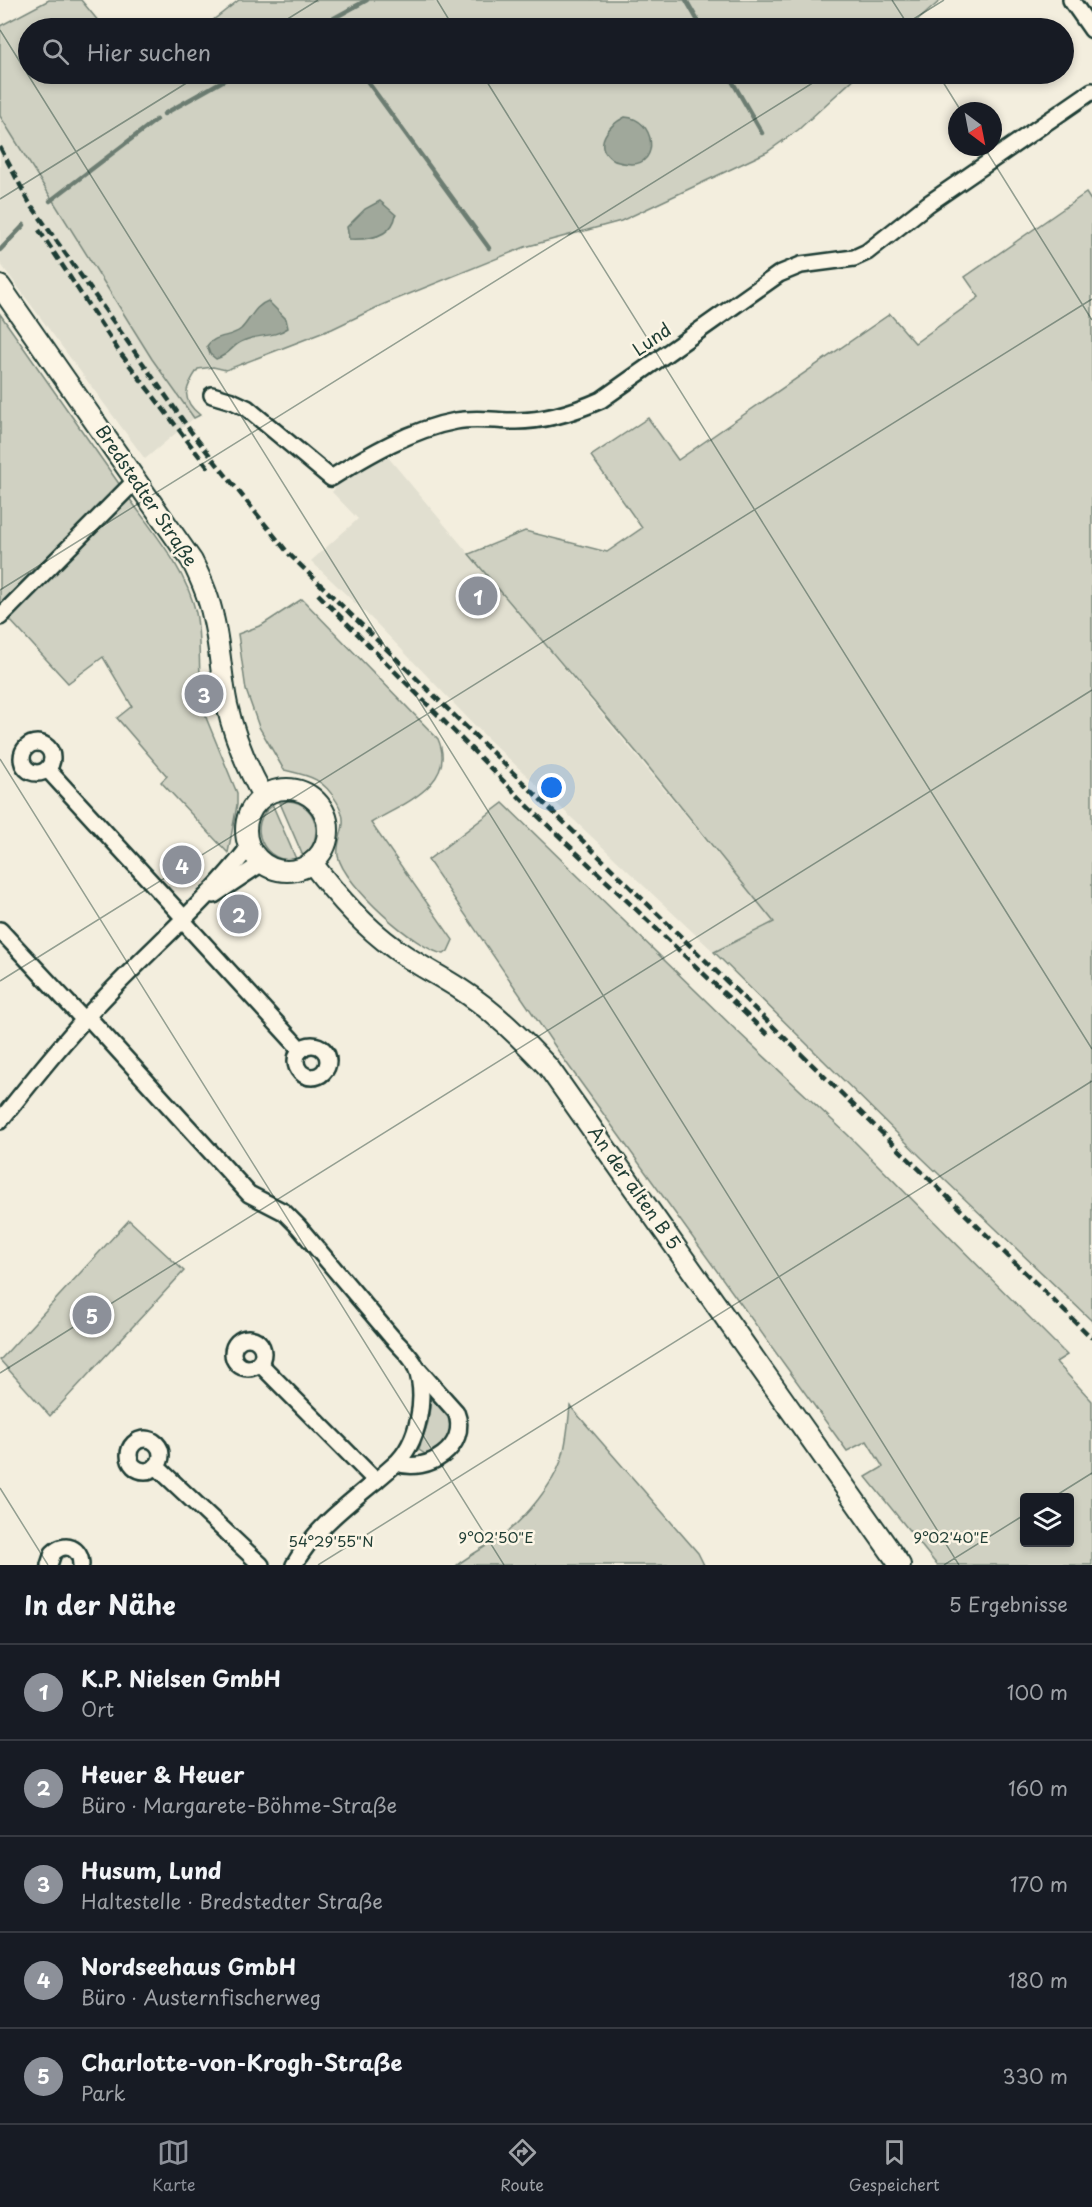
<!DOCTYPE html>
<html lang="de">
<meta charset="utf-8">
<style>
:root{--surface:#171b24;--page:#242831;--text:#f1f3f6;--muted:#9ea1a6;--line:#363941;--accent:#8c9099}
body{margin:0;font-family:"Playpen Sans",sans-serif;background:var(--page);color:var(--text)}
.controls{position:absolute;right:18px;bottom:18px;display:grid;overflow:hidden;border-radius:6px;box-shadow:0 3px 9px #0003}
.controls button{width:54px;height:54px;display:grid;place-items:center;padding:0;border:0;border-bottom:2px solid var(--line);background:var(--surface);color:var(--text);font:30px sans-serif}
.compass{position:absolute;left:948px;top:102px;width:54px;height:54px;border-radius:50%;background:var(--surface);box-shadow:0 3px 9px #0003;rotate:148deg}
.you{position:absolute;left:552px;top:788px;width:21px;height:21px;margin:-15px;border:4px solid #fff;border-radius:50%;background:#1a73e8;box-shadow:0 0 0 9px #1a73e833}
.badge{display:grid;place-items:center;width:39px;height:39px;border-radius:50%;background:var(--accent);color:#fff;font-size:20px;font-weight:700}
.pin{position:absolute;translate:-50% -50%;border:3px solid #fff;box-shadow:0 2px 6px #0006}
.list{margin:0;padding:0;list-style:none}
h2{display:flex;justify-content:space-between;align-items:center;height:78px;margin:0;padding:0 24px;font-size:26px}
h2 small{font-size:20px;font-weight:400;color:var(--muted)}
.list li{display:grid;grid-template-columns:39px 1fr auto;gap:18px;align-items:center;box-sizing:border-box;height:96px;padding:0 24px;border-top:2px solid var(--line)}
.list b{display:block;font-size:22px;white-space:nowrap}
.list p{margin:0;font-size:20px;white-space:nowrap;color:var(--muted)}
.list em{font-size:20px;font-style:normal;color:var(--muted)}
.icon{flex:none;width:33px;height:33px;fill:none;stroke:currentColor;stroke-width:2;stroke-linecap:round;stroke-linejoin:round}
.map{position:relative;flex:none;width:1092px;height:1565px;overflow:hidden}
.search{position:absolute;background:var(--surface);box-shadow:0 3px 9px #0003;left:18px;right:18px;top:18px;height:66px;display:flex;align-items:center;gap:15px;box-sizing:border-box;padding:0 21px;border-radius:33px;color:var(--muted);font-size:22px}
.sheet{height:558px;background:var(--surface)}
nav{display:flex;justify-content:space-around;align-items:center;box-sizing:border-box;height:84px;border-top:2px solid var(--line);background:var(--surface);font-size:16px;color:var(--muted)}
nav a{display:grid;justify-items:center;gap:3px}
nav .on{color:var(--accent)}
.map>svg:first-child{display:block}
.built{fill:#e1dfd0}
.green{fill:#d0d1c2;stroke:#78877b;stroke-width:1.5;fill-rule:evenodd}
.water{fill:#a0a89b;stroke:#6c7d72;stroke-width:1.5}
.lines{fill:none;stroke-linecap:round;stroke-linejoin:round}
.stream{stroke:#6c7d72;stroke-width:4.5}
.minor-casing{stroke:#1f3d34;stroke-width:20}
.major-casing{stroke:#1f3d34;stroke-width:24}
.minor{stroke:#fcf5e5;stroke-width:15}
.major{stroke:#fcf5e5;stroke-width:20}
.rail{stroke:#1f3d34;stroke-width:4.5;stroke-dasharray:9 4.5;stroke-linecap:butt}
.ticks{fill:none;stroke:#1f3d34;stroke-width:1.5;stroke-opacity:0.45}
.labels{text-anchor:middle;stroke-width:5;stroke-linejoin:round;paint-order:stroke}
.street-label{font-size:18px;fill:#1f3d34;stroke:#fcf5e5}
.ticks-label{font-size:15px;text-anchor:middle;fill:#1f3d34;stroke:#fcf5e5;stroke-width:5;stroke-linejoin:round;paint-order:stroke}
</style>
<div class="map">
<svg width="1092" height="1565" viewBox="0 0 1092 1565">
<rect width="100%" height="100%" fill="#f3eede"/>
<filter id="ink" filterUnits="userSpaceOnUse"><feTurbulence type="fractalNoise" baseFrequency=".0167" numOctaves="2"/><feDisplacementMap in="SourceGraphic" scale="12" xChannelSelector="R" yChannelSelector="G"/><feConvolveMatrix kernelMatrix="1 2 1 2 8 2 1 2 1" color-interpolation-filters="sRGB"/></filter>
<g filter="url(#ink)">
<!-- built -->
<g class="built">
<path d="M0 116 152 359 194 418 145 459 0 263Z"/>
<path d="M387 456 469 554 774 922 714 952 489 740 376 623 311 561 358 519 332 492 341 482Z"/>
</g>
<!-- green -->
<g class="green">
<path d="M49 0H81L104 28H28V74H859L798 130 767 152 708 180 621 221 525 247 382 305 332 329 226 370 213 367 198 369C185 388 180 399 200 415L194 418 152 359 0 116V26Z"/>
<path d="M239 0H941L909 28H203Z"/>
<path d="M1086 193 1092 202V1321L922 1158 714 952 774 922 638 754 469 554 525 531 607 552 642 528 591 456 648 418 678 460 890 314 915 343 979 297 965 277Z"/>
<path d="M0 314 122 488 0 610Z"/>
<path d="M129 498C155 534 186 570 196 613 201 637 198 663 201 687L193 688 195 705 202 704 207 720 237 793V805L228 853 161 782 167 776 117 718 132 706 103 657 68 683 9 619V613L120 504Z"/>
<path d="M302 599 438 739C458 784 402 804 371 823L453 940 448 951 444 954C416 950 344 885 338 856 336 846 342 834 343 824 344 816 341 809 337 802 323 778 310 776 284 770L259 727 246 690 238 634 262 625Z"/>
<path d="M289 801C318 804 325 839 303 856L280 803Z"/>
<path d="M503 803 737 1031 848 1135 1067 1355 1056 1362 1092 1401V1565H937L866 1477 883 1467 867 1441 847 1451 563 1058 428 860ZM1024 1498H1070V1542H1024Z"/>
<path d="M272 806H273L296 859C264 866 245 824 272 806Z"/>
<path d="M129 1220 184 1271 50 1416 0 1360Z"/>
<path d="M436 1397C449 1408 459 1432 444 1446 439 1450 431 1452 425 1454L419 1450 428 1422 431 1400Z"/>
<path d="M570 1406 698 1553 704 1565H457C473 1553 491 1544 507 1532 526 1517 553 1484 561 1461 567 1444 568 1425 570 1406Z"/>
</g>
<!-- water -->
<g class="water">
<path d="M625 117C656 119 660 165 631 164 624 163 618 163 613 160 591 145 609 125 625 117Z"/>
<path d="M380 201 396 215C392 237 369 240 349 239L347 227 365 209Z"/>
<path d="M268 301 286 319 288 328C271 339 259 333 243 341 231 346 231 354 216 359L210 354 207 346C215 334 231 338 241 329 251 319 254 306 268 301Z"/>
</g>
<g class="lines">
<!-- stream -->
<g class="stream">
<path d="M686 0 702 28"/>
<path d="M316 28 367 0"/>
<path d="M362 74 489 248"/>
<path d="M728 74 762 133"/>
<path d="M164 114 235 74"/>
<path d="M50 201 156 120"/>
<path d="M0 250 24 225"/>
</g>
<!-- minor casing -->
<g class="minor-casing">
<g id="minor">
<path d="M1071 0 1092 30"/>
<path d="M212 395 232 401 247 408 331 478C368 455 412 429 456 421 476 417 496 421 516 421 546 421 574 412 601 400L779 274 801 265 854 258 867 252 928 204 1092 91"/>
<path d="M0 617 136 480"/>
<circle cx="37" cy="758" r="15"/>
<path d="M48 770 184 918"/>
<path d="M214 895 262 863"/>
<path d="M182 920 301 1050"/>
<path d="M0 930 83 1019"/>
<path d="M87 1016 249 1194 284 1212 298 1226C328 1262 359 1298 390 1335 397 1344 412 1356 416 1367 427 1397 419 1443 394 1465 359 1497 318 1522 294 1565"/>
<circle cx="312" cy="1061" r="16"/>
<path d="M0 1121C35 1077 70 1033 110 992 156 944 208 900 249 847"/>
<circle cx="248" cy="1353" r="15"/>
<path d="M259 1363 376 1481"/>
<circle cx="145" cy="1455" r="16"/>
<path d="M397 1463C427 1474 470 1447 456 1412L415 1366"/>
<path d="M156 1466 261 1565"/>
<path d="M49 1565 53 1553C65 1541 81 1548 81 1565"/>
</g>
</g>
<!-- major casing -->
<g class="major-casing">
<g id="major">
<path d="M0 286 192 561C201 579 209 597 213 617 220 646 221 676 227 705 234 737 247 767 263 796"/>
<circle cx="287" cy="830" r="41"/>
<path d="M312 863C336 895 362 925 394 948 415 964 439 975 460 989 494 1011 522 1039 549 1068L900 1565"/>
</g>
</g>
<!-- minor -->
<use href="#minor" class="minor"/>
<!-- major -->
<use href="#major" class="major"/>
<!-- rail -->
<g class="rail">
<path d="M0 147 29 202 192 433 288 553 1092 1338"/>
<path d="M39 230 118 350 209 469"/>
<path d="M318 594 538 816 770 1037"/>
</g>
</g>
</g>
<!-- ticks -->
<path class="ticks" d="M437 0 454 28M892 0 910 28M273 28 318 0M899 28 944 0M0 30 959 1565M482 74 1092 1049M938 74 961 111M984 147 1092 320M0 199 201 74M0 590 827 74M0 759 504 1565M0 981 1092 299M0 1373 1092 690M0 1488 48 1565M1052 1498 1092 1473M318 1565 1092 1081M944 1565 1024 1515"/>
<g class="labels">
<!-- street labels -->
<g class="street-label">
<text transform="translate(652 340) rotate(-35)" y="6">Lund</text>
<text transform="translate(146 496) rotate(56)" y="6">Bredstedter Straße</text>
<text transform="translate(634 1188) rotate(55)" y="6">An der alten B 5</text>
</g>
</g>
<g class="ticks-label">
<text x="496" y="1543">9°02'50"E</text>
<text x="951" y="1543">9°02'40"E</text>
<text x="331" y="1547">54°29'55"N</text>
</g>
</svg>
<div class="controls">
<button><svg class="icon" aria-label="layers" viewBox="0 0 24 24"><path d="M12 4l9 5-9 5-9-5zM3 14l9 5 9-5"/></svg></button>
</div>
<svg class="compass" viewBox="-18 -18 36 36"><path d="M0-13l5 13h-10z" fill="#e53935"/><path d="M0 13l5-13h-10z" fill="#9ea1a6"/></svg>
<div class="you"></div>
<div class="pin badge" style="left:478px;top:596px">1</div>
<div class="pin badge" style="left:239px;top:914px">2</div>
<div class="pin badge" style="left:204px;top:694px">3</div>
<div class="pin badge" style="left:182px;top:865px">4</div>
<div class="pin badge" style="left:92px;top:1315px">5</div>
<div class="search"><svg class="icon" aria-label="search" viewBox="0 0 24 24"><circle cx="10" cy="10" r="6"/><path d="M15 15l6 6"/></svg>Hier suchen</div>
</div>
<section class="sheet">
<h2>In der Nähe<small>5 Ergebnisse</small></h2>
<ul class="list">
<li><span class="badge">1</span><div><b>K.P. Nielsen GmbH</b><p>Ort</p></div><em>100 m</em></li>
<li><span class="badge">2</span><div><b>Heuer &amp; Heuer</b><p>Büro · Margarete-Böhme-Straße</p></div><em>160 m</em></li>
<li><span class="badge">3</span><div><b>Husum, Lund</b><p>Haltestelle · Bredstedter Straße</p></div><em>170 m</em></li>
<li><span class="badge">4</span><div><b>Nordseehaus GmbH</b><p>Büro · Austernfischerweg</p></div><em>180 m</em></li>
<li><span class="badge">5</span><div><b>Charlotte-von-Krogh-Straße</b><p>Park</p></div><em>330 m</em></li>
</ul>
</section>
<nav>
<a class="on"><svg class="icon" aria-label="map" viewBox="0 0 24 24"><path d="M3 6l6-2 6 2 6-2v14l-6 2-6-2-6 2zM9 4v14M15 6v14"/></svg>Karte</a>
<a><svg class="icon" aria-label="directions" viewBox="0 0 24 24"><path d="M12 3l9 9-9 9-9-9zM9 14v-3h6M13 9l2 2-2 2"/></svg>Route</a>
<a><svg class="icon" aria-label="saved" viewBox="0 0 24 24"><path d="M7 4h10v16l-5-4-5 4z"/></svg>Gespeichert</a>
</nav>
